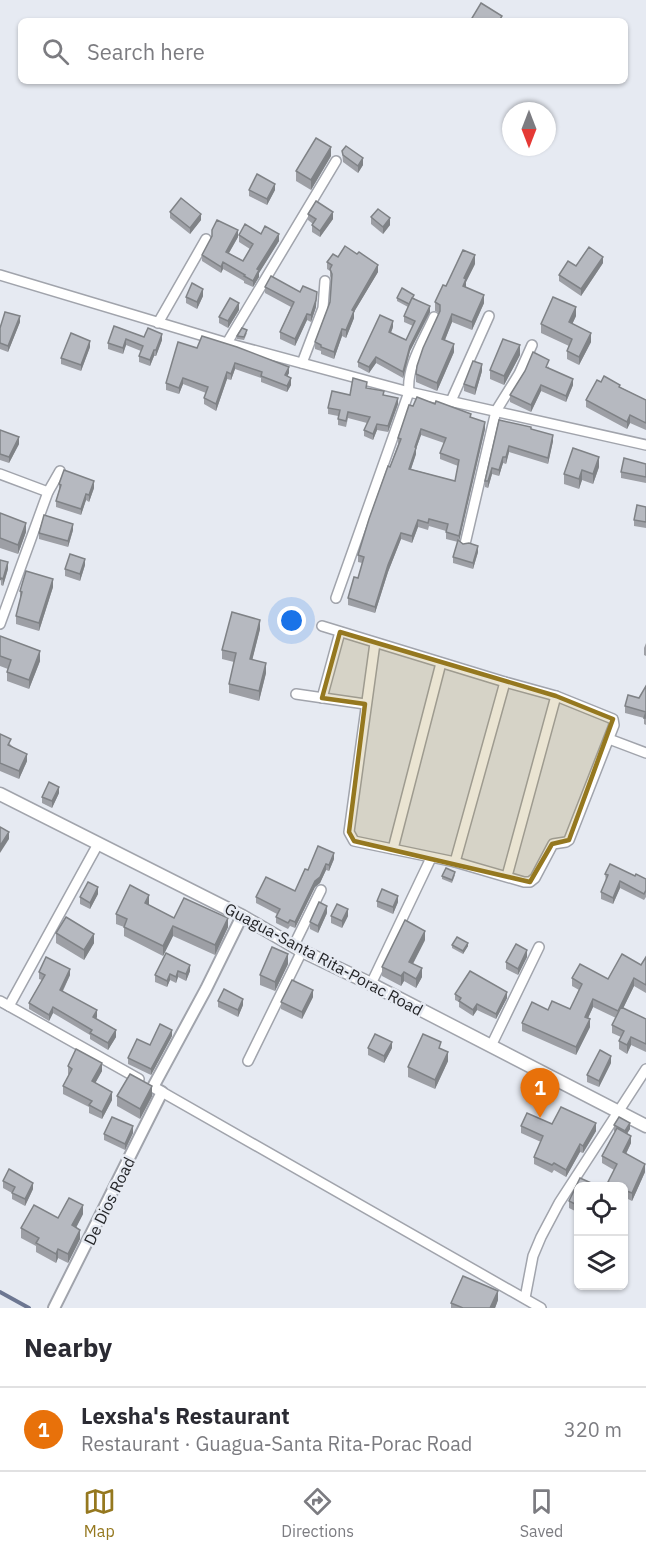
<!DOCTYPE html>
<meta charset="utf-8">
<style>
:root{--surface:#fff;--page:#f2f2f3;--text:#2b2b33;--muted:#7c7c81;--line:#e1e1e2;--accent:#95781f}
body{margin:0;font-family:"IBM Plex Sans",sans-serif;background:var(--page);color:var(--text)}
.controls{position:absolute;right:18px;bottom:18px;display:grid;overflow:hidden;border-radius:9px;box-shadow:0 2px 4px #0004}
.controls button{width:54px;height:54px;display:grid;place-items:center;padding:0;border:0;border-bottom:2px solid var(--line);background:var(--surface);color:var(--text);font:30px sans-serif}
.compass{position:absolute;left:502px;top:102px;width:54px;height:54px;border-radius:50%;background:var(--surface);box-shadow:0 2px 4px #0004;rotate:180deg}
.you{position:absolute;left:292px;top:621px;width:21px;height:21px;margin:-15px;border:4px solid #fff;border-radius:50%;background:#1a73e8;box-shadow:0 0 0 9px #1a73e833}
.badge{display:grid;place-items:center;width:39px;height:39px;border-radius:50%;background:var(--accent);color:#fff;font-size:20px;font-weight:700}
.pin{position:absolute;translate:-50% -50px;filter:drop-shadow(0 2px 3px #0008)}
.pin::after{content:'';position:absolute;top:32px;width:21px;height:18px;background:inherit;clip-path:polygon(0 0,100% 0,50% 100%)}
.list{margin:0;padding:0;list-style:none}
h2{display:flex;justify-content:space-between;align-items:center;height:78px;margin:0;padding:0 24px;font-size:26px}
h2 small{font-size:20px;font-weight:400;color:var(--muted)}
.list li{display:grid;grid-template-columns:39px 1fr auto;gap:18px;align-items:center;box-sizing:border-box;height:84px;padding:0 24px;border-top:2px solid var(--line)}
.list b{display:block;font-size:22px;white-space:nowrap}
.list p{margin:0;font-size:20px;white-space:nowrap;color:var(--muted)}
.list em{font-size:20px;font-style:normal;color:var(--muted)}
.icon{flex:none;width:33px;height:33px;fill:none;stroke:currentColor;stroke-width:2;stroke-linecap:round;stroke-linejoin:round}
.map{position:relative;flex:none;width:646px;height:1308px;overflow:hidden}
.search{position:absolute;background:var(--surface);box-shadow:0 2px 4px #0004;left:18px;right:18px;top:18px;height:66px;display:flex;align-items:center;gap:15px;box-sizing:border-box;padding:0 21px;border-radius:9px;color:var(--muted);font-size:22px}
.sheet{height:162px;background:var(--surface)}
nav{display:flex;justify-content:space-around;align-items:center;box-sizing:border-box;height:84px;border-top:2px solid var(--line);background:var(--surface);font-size:16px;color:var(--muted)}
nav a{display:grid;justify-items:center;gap:3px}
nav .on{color:var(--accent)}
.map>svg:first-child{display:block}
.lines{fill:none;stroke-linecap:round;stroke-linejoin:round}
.stream{stroke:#6c7691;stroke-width:4}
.minor-casing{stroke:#a1a4ac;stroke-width:12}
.tertiary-casing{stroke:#a1a4ac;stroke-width:14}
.secondary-casing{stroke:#a1a4ac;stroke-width:15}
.minor{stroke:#fff;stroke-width:9}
.tertiary{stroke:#fff;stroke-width:10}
.secondary{stroke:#fff;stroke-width:12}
.wall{fill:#9d9fa5;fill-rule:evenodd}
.shaded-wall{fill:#7f8286}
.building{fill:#b6b9c0;stroke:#7f8286;stroke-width:1.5;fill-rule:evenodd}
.marked{fill:#95781f;fill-opacity:0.2;stroke:#95781f;stroke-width:4.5;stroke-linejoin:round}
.labels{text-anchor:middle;stroke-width:5;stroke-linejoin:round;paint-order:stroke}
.street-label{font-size:16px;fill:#252629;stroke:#e6eaf2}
</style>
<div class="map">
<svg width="646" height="1308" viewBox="0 0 646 1308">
<rect width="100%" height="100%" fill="#e6eaf2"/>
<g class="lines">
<!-- stream -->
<path class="stream" d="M0 1292 29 1308"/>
<!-- minor casing -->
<g class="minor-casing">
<g id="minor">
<path d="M0 275 227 343 409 392 646 445"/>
<path d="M158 323 206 239"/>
<path d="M227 343 336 161"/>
<path d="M302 363 323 308 325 281"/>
<path d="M451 401 489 316"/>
<path d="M0 474 48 492"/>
<path d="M465 544 496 411 519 374 532 345"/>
<path d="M336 598 409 392C406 367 424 340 434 317"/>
<path d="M0 624 48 492 60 471"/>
<path d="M322 626 505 682 556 696 613 719 614 725 569 840 566 842 553 844 535 878 530 882H524L455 862 354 841 349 832 375 643"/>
<path d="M296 694 365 704"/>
<path d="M322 698 340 632"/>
<path d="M609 739 646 753"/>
<path d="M393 849 441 663"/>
<path d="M455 862 505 682"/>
<path d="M507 876 556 696"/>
<path d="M294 945 321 890"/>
<path d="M371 984 431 858"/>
<path d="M0 1001 139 1079"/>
<path d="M9 1006 98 844"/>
<path d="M491 1046 539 947"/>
<path d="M248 1061 302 951"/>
<path d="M162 1092 541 1308"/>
<path d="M525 1298 533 1256 541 1237 559 1203 646 1069"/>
</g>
</g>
<!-- tertiary casing -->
<g class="tertiary-casing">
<path id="tertiary" d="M54 1308 162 1092 153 1087 206 989 242 916"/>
</g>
<!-- secondary casing -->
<g class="secondary-casing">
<path id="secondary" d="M0 794 242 916 302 951 371 984 646 1126"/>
</g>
<!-- minor -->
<use href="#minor" class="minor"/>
<!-- tertiary -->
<use href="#tertiary" class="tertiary"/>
<!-- secondary -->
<use href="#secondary" class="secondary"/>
</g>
<!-- wall -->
<g class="wall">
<path d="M342 151 363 165 358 173 343 162Z"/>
<path d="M331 156 311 190 296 181V171Z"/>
<path d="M249 190H275L267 205 249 196Z"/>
<path d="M170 212 201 220 190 234 170 218Z"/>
<path d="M308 214 333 219 320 237 312 232V225L313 224 308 220Z"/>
<path d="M371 217 390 225 383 234 371 224Z"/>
<path d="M261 234 279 241 259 273V277L253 287 244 283V281L223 269 221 273 202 261V255L238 237 229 253 243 261 250 249 239 242V235Z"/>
<path d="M338 257 378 272 354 312V318L346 338 342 336 334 359 321 354V351L315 349V342L330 302 331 280 330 276V271L327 269V262Z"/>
<path d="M603 263 581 296 559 281V275L576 266Z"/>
<path d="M475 264 466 282V287L484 303 472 330 452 322 445 340 454 352 437 391 416 382V374L439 313 435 311V302L446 286Z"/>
<path d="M265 287 316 307 311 322 307 320 295 346 280 339V332L291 307 265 293Z"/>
<path d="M203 296 197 309 186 303V297Z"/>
<path d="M397 298H414L430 312 410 351 403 378 376 363 369 373 358 367V362L393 327 391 333 406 340 413 326 404 322V316L408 307 397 301Z"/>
<path d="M239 310 228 328 219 323V317Z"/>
<path d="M576 316 572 324 591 342 579 365 567 359V351L569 346 541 333V324Z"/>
<path d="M20 322 8 352 0 349V328Z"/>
<path d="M114 326 144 337 162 340 156 356H154L150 366 139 362V356L141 351 126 345 123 354 108 349V343Z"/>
<path d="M247 333 244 340 237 339V336Z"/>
<path d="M90 347 81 371 61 364V358Z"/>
<path d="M197 348 289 373 287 376 291 385 287 392 261 382V378L235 369 231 380 227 379 216 411 204 404V398L206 393 183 384 179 394 166 390V383Z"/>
<path d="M520 355 504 385 490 379V370Z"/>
<path d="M549 366 548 368 573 385 566 402 541 391 531 412 510 402V395Z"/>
<path d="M482 371 475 395 464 391V384Z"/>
<path d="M601 382 620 387 646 400V430L630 423 627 429 586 407V400Z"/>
<path d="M367 388 384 396 398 404 388 432 377 430 373 440 364 436V430L367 423 348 418 346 427 338 425V416L328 414V408L350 395Z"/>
<path d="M413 406 471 418 485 429 459 540 463 544 478 552 473 569 453 563V557L458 542 446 539V531L429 526 428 530 418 527 412 543 401 539 388 572 375 613 348 605V598L358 578 362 563 358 562V555L398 444V438ZM421 435 444 443 440 453V459L458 466 455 481 411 469 416 454V449Z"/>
<path d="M499 420 531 429 553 441 548 464 509 452 506 464 503 463 499 476 492 474 488 488 485 487V481Z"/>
<path d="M0 430 19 444 9 463 0 460Z"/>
<path d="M646 464V483L621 478V472Z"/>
<path d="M599 467 593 484 582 480 579 489 564 484V474Z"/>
<path d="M59 484 94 488 89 502 86 500 81 515 56 507V501L59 490Z"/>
<path d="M646 507V528L634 526V520Z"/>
<path d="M0 513 26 532 18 554 0 548Z"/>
<path d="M73 530 68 547 39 539V533Z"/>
<path d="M0 560 8 569 3 586 1 585Z"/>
<path d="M85 565 80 581 65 576V569Z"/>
<path d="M53 587 39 631 16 624V616L20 600V591Z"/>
<path d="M260 629 252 660 266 673 259 701 229 693V684L234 662 222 659V650Z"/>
<path d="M0 636 40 661 29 689 7 681V672L8 669 0 666Z"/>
<path d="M646 643V656L644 655V648Z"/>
<path d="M646 686V725L644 724V718L625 713V706L639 698Z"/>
<path d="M0 734 27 761 19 779 0 771Z"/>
<path d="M59 793 52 808 42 803V797Z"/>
<path d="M334 859 329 871 326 870 320 883 315 887 295 928 290 926 288 929 276 923V917L277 914 256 903V897L295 891 308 870Z"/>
<path d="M605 874 635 876 646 879V897L644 900 620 888 613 904 601 899V892L606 881Z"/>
<path d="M455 875 452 883 442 879V876Z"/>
<path d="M98 894 90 909 80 904V897Z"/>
<path d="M377 901 398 902 393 914 377 907Z"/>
<path d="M149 904V905L174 918 228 927 215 955 173 936 163 956 124 936V927L116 924V914Z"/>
<path d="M327 913 318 933 310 929V922Z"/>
<path d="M331 916H348L342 928 331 923Z"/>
<path d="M56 933 94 943 84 960 56 943Z"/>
<path d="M425 940 413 964 422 977 416 988 404 981 401 986 382 976V967Z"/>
<path d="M452 945 468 946 463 954 452 948Z"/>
<path d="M527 957 518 975 506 969V962Z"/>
<path d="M646 957V993L634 986 623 1008 646 1019V1052L631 1045 627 1054 619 1049V1041L621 1037 612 1033V1025L616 1018 593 1007 588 1018 590 1027 576 1055 522 1031V1023L548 1010 570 1009 579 990 572 986V978L608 979 641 965Z"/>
<path d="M288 964 275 991 260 985V975Z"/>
<path d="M190 965V971L186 981 178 977 176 983 170 980 167 987 155 982V975Z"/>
<path d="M39 972 70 975 63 991 97 1017 96 1019 116 1037 108 1050 90 1039V1035L53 1013 49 1021 29 1009V1003L42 980 39 979Z"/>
<path d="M455 994 507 998 496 1019 477 1010 473 1016 459 1007V1002L455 1000Z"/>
<path d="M313 997 302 1019 281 1009V1002Z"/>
<path d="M218 1001 243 1005 238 1017 218 1007Z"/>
<path d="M172 1036 151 1075 128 1064V1058L150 1045Z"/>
<path d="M368 1048H392L384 1063 368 1055Z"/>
<path d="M441 1049 448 1061 435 1089 408 1077V1067Z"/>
<path d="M611 1063 599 1087 587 1082V1075Z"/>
<path d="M68 1066 102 1071 95 1083 112 1100 102 1119 89 1113V1107L63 1094V1086L69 1075 68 1074Z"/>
<path d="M117 1096H152L140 1119 117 1106Z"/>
<path d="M552 1124 596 1131 583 1153 580 1152 566 1177 554 1170 552 1173 534 1164V1157L541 1142 521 1133V1126Z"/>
<path d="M614 1125 630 1129 627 1133 631 1143 626 1154 645 1172 632 1201 624 1197V1186H608V1182L614 1170 602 1163V1156L615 1132 614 1131Z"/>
<path d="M133 1133 125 1150 104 1140V1134Z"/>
<path d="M3 1181 33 1189 25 1206 12 1199V1193L3 1188Z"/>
<path d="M579 1186V1213L569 1208V1201Z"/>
<path d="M83 1214 76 1228 80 1239 68 1263 58 1258 56 1263 36 1252V1246L21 1238V1228L58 1218Z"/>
<path d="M498 1300 495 1308H451V1303Z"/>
</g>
<!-- shaded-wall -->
<g class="shaded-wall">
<path d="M331 147V156L311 190V180Z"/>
<path d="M363 158V165L358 173V166Z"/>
<path d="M275 184V190L267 205V199Z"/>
<path d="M333 212V219L320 237V231Z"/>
<path d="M201 214V220L190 234V228Z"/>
<path d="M390 218V225L383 234V227Z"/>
<path d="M238 230V237L226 258V252Z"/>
<path d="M279 234V241L259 273V277L253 287V281L257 269Z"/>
<path d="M475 255V264L466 282V288L463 286 464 278Z"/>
<path d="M603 257V263L581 296V289Z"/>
<path d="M223 262V269L221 273V267Z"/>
<path d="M378 265V272L354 312V318L346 338V330L352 310Z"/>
<path d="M203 289V296L197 309V302Z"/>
<path d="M317 292 316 307 311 322V315Z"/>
<path d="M484 295V303L472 330V322Z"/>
<path d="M239 303V310L228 328V321Z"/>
<path d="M430 306V312L410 351 403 378V372L410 346Z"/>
<path d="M576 307V316L569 331V322Z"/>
<path d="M307 314V320L295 346V339Z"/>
<path d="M452 314V322L442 347V339Z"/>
<path d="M20 316V322L8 352V346Z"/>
<path d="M393 321V327L389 337V332Z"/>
<path d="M342 329V336L334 359V352Z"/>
<path d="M591 333V342L579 365V357Z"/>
<path d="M162 334V340L156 356V350Z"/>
<path d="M126 339V345L123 354V348Z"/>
<path d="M90 341V347L81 371V365Z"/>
<path d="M454 344V352L437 391V383Z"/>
<path d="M520 345V355L504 385V376Z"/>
<path d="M154 350V356L150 366V360Z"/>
<path d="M376 357V363L369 373V367Z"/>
<path d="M235 363V369L231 380V374Z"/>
<path d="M482 364V371L475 395V388Z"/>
<path d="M289 367V373L285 381V375Z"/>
<path d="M227 372V379L216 411V404Z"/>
<path d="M183 378V384L179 394V388Z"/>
<path d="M291 378V385L287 392V386Z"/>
<path d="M573 379V385L566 402V396Z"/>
<path d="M541 385V391L531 412V405Z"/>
<path d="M398 398V404L388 432V426Z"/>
<path d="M630 415V423L627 429V422Z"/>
<path d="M485 422V429L459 542V536Z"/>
<path d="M377 424V430L373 440V434Z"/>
<path d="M421 429V435L416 449V454L409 475V469L415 447Z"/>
<path d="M553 435V441L548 464V458Z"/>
<path d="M19 437V444L9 463V457Z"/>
<path d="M509 446V452L506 464V457Z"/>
<path d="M503 457V463L499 476V470Z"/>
<path d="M599 457V467L593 484V474Z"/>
<path d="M492 468V474L488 488V481Z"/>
<path d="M582 470V480L579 489V479Z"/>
<path d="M94 481V488L89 502V495Z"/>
<path d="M86 494V500L81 515V509Z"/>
<path d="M418 520V527L412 543V536Z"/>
<path d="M26 523V532L18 554V545Z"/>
<path d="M73 524V530L68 547V541Z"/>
<path d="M401 533V539L388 572 375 613V607L388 565Z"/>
<path d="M478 546V552L473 569V563Z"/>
<path d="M85 559V565L80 581V574Z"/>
<path d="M8 562V569L3 586V579Z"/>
<path d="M53 579V587L39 631V623Z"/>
<path d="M260 620V629L250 669V659Z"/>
<path d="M40 651V661L29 689V680Z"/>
<path d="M266 663V673L259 701V691Z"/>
<path d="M27 754V761L19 779V771Z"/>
<path d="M59 787V793L52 808V801Z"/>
<path d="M9 832V839L0 853V846Z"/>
<path d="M334 853V859L329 871V865Z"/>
<path d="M326 864V870L320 883 315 887 295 928V922L315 881Z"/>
<path d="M620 881V888L613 904V898Z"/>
<path d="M98 887V894L90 909V903Z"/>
<path d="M149 895V904L145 913V903Z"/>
<path d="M398 896V902L393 914V907Z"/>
<path d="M327 906V913L318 933V926Z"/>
<path d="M348 909V916L342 928V921Z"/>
<path d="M228 918V927L215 955V945Z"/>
<path d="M173 926V936L163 956V946Z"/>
<path d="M425 931V940L409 971V962Z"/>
<path d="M94 934V943L84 960V950Z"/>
<path d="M468 943V946L463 954V951Z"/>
<path d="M527 950V957L518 975V969Z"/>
<path d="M288 954V964L275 991V982Z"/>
<path d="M190 965V971L186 981V974Z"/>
<path d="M422 968V977L416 988V979Z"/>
<path d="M70 969V975L60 996V990Z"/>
<path d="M178 971V977L176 983V977Z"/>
<path d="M404 972V981L401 986V976Z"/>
<path d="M170 974V980L167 987V981Z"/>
<path d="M634 978V986L618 1019V1011Z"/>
<path d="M313 990V997L302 1019V1012Z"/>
<path d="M507 992V998L496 1019V1014Z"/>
<path d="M243 999V1005L238 1017V1010Z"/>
<path d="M593 999V1007L585 1025V1017Z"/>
<path d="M477 1004V1010L473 1016V1010Z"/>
<path d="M53 1007V1013L49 1021V1015Z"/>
<path d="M97 1010V1017L93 1023V1017Z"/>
<path d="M590 1019V1027L576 1055V1047Z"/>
<path d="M116 1030V1037L108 1050V1043Z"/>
<path d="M172 1030V1036L151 1075V1069Z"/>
<path d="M631 1037V1045L627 1054V1045Z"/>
<path d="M392 1042V1048L384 1063V1056Z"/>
<path d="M448 1052V1061L435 1089V1080Z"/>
<path d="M611 1056V1063L599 1087V1081Z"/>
<path d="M102 1063V1071L92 1089V1081Z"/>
<path d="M152 1086V1096L140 1119V1109Z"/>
<path d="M112 1092V1100L102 1119V1112Z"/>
<path d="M596 1123V1131L583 1153V1146Z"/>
<path d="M630 1123V1129L625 1137V1131Z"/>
<path d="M133 1126V1133L125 1150V1144Z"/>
<path d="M631 1136V1143L623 1160V1152Z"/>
<path d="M580 1144V1152L566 1177V1170Z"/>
<path d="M645 1164V1172L632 1201V1193Z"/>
<path d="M33 1183V1189L25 1206V1199Z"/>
<path d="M83 1205V1214L72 1235V1225Z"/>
<path d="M80 1230V1239L68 1263V1254Z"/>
<path d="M58 1249V1258L56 1263V1254Z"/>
<path d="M498 1291V1300L495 1308H490Z"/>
</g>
<!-- building -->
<g class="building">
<path d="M481 3 502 16 499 21H476L472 18Z"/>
<path d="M316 138 331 147 311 180 296 171Z"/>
<path d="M346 146 363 158 358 166 343 155 342 151Z"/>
<path d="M257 174 275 184 267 199 249 190Z"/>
<path d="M181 198 201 214 190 228 170 212Z"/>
<path d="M316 201 333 212 320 231 312 225 316 219 308 214Z"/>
<path d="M378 209 390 218 383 227 371 217Z"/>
<path d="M217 220 238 230 226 252 243 261 253 244 239 235 245 224 261 234 265 226 279 234 257 269 259 270 253 281 244 276 245 275 223 262 221 267 202 255 212 236V230Z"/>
<path d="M345 246 357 254 359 252 378 265 352 310 354 311 346 330 342 329 334 352 321 347V345L315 342 330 302 332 274 330 269 332 265 327 262 333 254 338 257Z"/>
<path d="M589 247 603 257 581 289 559 275 568 261 576 266Z"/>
<path d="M463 250 475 255 464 278 466 279 463 286 484 295 472 322 452 314 442 339 454 344 437 383 416 374 417 366 423 348 440 311V305L435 302 443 285 446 286Z"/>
<path d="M271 276 300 292 303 286 317 292 316 300 311 315 307 314 295 339 280 332 294 302 265 287Z"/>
<path d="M192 283 203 289 197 302 186 297Z"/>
<path d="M402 288 414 295 409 304 397 298Z"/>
<path d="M553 297 576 307 569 322 591 333 579 357 567 351 572 339 541 324Z"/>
<path d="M230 298 239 303 228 321 219 317Z"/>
<path d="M412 298 430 306 410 346 403 372 376 357 369 367 358 362 380 315 393 321 389 332 406 340 415 321 404 316Z"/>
<path d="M5 312 20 316 8 346 0 343V328Z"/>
<path d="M114 326 144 337 148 328 162 334 156 350H154L150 360 139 356 143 346 126 339 123 348 108 343Z"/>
<path d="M242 328 247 330 244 337 237 336Z"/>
<path d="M71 333 90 341 81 365 61 358Z"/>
<path d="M202 336 237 347 289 367 285 375 291 378 287 386 261 376 262 372 235 363 231 374 227 372 216 404 204 398 208 387 183 378 179 388 166 383 178 342 197 348Z"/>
<path d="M503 339 520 345 504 376 490 370Z"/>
<path d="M533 352 549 360 546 367 573 379 566 396 541 385 531 405 510 395 525 371Z"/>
<path d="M473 361 482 364 475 388 464 384Z"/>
<path d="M604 376 620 385 619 387 646 400V423L630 415 627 422 586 400 597 380 601 382Z"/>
<path d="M353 378 367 382 366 388 384 391 383 395 398 398 388 426 377 424 373 434 364 430 370 417 348 412 346 421 338 419 340 410 328 408 332 391 350 395Z"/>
<path d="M417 397 435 404 436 401 471 414 470 417 485 422 459 536 446 532 448 524 429 519 428 523 418 520 412 536 401 533 388 565 375 607 348 598 354 577 358 578 364 557 358 555 369 519 388 466 390 467 401 439 398 438 409 405 413 406ZM421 429 446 438 440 453 459 460 455 481 409 469 416 448 415 447Z"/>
<path d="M499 420 531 427V429L553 435 548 458 509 446 506 457H503L499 470 492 468 488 481H485Z"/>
<path d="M0 430 19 437 9 457 0 454Z"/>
<path d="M573 448 599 457 593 474 582 470 579 479 564 474Z"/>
<path d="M624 458 646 464V477L621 472Z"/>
<path d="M64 470 94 481 89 495 86 494 81 509 56 501 61 485 59 484Z"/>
<path d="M637 505 646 507V522L634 520Z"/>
<path d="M0 513 26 523 18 545 0 538Z"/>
<path d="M44 515 73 524 68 541 39 533Z"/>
<path d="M458 540 463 544 469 543 478 546 473 563 453 557Z"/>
<path d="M70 554 85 559 80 574 65 569Z"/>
<path d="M0 560 8 562 3 579 1 578 0 580Z"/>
<path d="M26 571 53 579 39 623 16 616 22 592 20 591Z"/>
<path d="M232 612 260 620 250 659 266 663 259 691 229 684 236 653 222 650Z"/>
<path d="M0 636 40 651 29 680 7 672 11 660 0 656Z"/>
<path d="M646 686V718H644L646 712 625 706 628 695 639 698Z"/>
<path d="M0 734 11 739 8 745 27 754 19 771 0 763V764Z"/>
<path d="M49 782 59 787 52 801 42 797Z"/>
<path d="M0 827 9 832 0 846Z"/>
<path d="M318 846 334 853 329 865 326 864 320 877 315 881 295 922 290 920 288 923 276 917 280 909 256 897 266 877 295 891 305 869 308 870Z"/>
<path d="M610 864 635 876 636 874 646 879V890L644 894 620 881 613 898 601 892 608 875 605 874Z"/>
<path d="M446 868 455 872 452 880 442 876Z"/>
<path d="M88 882 98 887 90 903 80 897Z"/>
<path d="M130 885 149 895 145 903 174 918 184 898 228 918 215 945 173 926 163 946 124 927 127 919 116 914Z"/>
<path d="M382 889 398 896 393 907 377 901Z"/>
<path d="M319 902 327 906 318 926 310 922Z"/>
<path d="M337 904 348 909 342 921 331 916Z"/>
<path d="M66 917 94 934 84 950 56 933Z"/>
<path d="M405 920 425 931 409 962 422 968 416 979 404 972 401 976 382 967Z"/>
<path d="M457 937 468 943 463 951 452 945Z"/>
<path d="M516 944 527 950 518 969 506 962Z"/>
<path d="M272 947 288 954 275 982 260 975Z"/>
<path d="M166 953 190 965 186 974 178 971 176 977 170 974 167 981 155 975Z"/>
<path d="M622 954 641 965 646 957V985L634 978 618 1011 593 999 585 1017 590 1019 576 1047 522 1023 532 1002 548 1010 552 1001 570 1009 582 984 572 978 580 964 608 979Z"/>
<path d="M46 957 70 969 60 990 97 1010 93 1017 116 1030 108 1043 90 1033 92 1030 53 1007 49 1015 29 1003 45 975 39 972Z"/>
<path d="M470 971 507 992 496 1014 477 1004 473 1010 459 1001 461 998 455 994Z"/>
<path d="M292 980 313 990 302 1012 281 1002Z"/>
<path d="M224 989 243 999 238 1010 218 1001Z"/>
<path d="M621 1007 646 1019V1044L631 1037 627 1045 619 1041 624 1031 612 1025Z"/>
<path d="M160 1024 172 1030 151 1069 128 1058 137 1039 150 1045Z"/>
<path d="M375 1034 392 1042 384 1056 368 1048Z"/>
<path d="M423 1034 441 1042 439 1048 448 1052 435 1080 408 1067Z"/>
<path d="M76 1049 102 1063 92 1081 112 1092 102 1112 89 1105 92 1101 63 1086 72 1069 68 1066Z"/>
<path d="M600 1050 611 1056 599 1081 587 1075Z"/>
<path d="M130 1074 152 1086 140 1109 117 1096Z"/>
<path d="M561 1107 596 1123 583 1146 580 1144 566 1170 554 1163 552 1165 534 1157 543 1136 521 1126 527 1113 552 1124Z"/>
<path d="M112 1117 133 1126 125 1144 104 1134Z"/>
<path d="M619 1117 630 1123 625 1131 614 1125Z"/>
<path d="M617 1128 631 1136 623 1152 645 1164 632 1193 624 1190V1186H617L608 1182 617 1164 602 1156Z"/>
<path d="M9 1169 33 1183 25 1199 12 1193 15 1187 3 1181Z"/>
<path d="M580 1178 598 1186H579V1206L569 1201Z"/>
<path d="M69 1198 83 1205 72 1225 80 1230 68 1254 58 1249 56 1254 36 1243 39 1238 21 1228 34 1205 58 1218Z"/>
<path d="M463 1276 498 1291 490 1308H463L451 1303Z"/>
</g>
<!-- marked area -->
<path class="marked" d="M340 632 556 696 613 719 569 840 552 844 530 882 354 841 349 832 365 704 322 698Z"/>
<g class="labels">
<!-- street labels -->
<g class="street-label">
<text transform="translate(324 959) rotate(28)" y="6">Guagua-Santa Rita-Porac Road</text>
<text transform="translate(109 1201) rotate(-64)" y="6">De Dios Road</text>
</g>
</g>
</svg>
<div class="controls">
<button><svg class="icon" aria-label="locate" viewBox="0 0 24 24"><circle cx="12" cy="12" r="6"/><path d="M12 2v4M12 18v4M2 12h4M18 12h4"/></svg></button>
<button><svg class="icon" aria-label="layers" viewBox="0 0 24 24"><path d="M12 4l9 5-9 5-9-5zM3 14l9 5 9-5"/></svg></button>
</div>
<svg class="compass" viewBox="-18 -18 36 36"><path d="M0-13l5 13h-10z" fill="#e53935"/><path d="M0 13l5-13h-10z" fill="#7c7c81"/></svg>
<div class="you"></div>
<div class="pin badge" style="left:540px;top:1118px;background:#e8710a">1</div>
<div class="search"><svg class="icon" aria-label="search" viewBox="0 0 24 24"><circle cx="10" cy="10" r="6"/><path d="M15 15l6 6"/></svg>Search here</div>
</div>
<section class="sheet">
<h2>Nearby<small></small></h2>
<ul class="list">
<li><span class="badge" style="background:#e8710a">1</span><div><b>Lexsha's Restaurant</b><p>Restaurant · Guagua-Santa Rita-Porac Road</p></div><em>320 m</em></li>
</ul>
</section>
<nav>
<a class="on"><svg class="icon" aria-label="map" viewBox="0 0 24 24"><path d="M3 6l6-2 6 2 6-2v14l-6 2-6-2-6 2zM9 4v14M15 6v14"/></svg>Map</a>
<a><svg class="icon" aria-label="directions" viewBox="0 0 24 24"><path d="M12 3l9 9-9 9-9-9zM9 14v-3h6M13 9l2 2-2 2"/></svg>Directions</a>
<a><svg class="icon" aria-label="saved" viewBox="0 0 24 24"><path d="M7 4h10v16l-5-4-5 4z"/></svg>Saved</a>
</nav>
